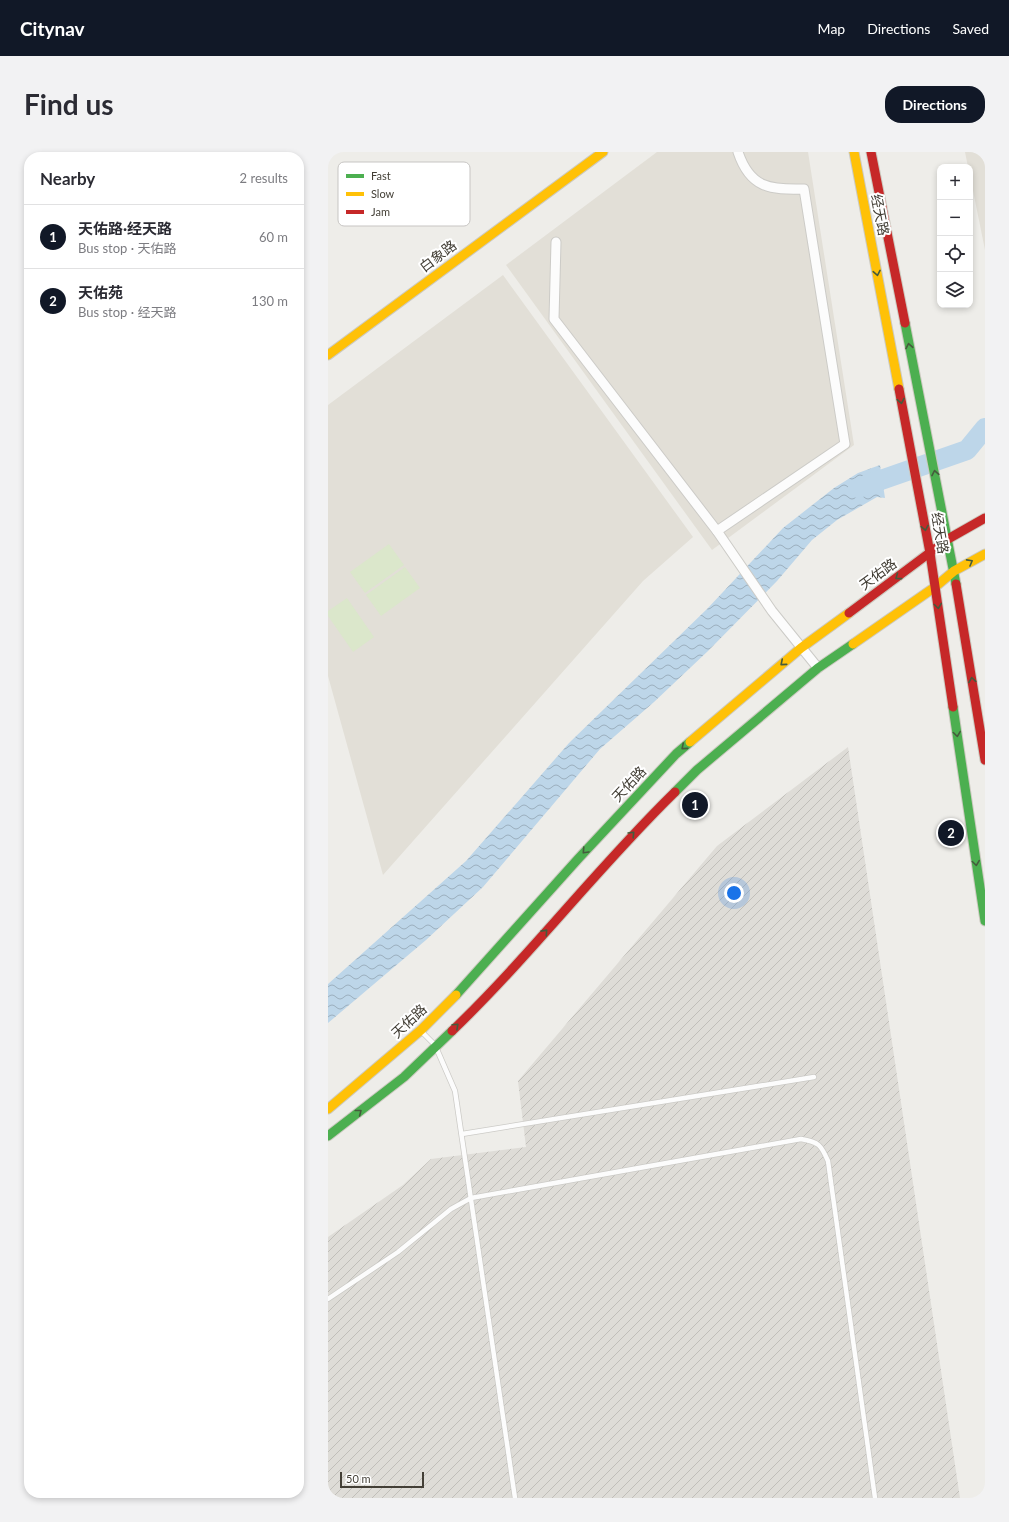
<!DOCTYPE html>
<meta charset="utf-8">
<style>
:root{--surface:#fff;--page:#f2f2f3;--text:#2b2b33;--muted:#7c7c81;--line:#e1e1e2;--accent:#111827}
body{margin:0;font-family:Lato,"Noto Sans SC",sans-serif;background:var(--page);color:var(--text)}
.controls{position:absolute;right:12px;top:12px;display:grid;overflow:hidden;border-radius:8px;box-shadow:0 2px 6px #0003}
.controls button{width:36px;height:36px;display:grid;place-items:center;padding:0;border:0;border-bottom:1px solid var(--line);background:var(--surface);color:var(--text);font:20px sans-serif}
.scale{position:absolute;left:12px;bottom:10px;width:84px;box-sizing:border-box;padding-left:4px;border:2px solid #433f36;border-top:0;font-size:11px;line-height:14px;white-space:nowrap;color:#433f36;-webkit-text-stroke:3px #fff;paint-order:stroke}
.you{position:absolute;left:406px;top:741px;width:14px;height:14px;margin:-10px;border:3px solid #fff;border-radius:50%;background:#1a73e8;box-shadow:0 0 0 6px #1a73e833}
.badge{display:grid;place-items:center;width:26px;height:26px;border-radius:50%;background:var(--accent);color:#fff;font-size:13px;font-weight:700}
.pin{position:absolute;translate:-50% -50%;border:2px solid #fff;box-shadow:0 1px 4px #0006}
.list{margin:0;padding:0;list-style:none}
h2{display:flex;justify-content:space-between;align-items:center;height:52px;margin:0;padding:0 16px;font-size:17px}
h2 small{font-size:13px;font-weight:400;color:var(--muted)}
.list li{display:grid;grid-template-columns:26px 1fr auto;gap:12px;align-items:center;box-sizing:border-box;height:64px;padding:0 16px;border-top:1px solid var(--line)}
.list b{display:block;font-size:15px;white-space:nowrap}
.list p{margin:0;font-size:13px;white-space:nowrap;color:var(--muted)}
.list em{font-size:13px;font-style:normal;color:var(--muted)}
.icon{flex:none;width:22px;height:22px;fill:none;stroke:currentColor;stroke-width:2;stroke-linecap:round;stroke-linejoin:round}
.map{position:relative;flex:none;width:657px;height:1346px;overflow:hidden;border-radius:16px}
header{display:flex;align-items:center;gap:24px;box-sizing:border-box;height:56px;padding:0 20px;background:var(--accent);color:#fff}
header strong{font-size:19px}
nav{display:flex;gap:22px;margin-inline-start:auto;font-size:14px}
.intro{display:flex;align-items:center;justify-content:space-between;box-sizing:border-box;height:96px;padding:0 24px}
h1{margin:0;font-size:28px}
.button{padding:10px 18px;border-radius:16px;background:var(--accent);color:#fff;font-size:14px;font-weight:700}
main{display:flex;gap:24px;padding:0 24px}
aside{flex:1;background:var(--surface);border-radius:16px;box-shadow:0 2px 6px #0003}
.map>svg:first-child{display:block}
.residential{fill:#e2dfd7}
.industrial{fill:url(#industrial-furrows)}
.pitch{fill:#dbe7cb}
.water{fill:url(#water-waves)}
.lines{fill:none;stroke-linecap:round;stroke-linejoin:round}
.river{stroke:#bdd6e9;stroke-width:20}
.lane-casing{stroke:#cccbc7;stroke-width:6}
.street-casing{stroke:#cccbc7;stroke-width:11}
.fast-casing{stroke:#cccac0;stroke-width:11}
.slow-casing{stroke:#cccac0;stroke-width:11}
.jam-casing{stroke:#cccac0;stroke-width:11}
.lane{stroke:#fcfcfc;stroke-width:4.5}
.street{stroke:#fcfcfc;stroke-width:9}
.fast{stroke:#4caf50;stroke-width:9}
.slow{stroke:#ffc107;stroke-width:9}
.jam{stroke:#c62828;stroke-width:9}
.oneway{stroke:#455b3c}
.labels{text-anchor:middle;stroke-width:4;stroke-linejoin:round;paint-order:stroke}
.street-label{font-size:14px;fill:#433f36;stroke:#fff}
.key{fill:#fff;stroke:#c7c5c3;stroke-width:1}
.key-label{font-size:11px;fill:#433f36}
</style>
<header>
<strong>Citynav</strong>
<nav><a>Map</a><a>Directions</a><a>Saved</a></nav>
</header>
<div class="intro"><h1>Find us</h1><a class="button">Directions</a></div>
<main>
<aside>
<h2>Nearby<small>2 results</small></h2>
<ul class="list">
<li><span class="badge">1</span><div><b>天佑路·经天路</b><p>Bus stop · 天佑路</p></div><em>60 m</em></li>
<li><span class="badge">2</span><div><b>天佑苑</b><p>Bus stop · 经天路</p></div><em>130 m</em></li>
</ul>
</aside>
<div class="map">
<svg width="657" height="1346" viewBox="0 0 657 1346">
<defs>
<pattern id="industrial-furrows" width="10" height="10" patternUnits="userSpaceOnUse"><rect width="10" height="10" fill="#dedcd7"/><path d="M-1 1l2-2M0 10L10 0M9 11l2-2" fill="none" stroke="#c0beb9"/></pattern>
<pattern id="water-waves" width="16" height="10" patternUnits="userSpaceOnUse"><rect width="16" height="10" fill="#bdd6e9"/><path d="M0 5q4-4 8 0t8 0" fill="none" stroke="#9bafbe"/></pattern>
</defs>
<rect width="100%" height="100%" fill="#eeede9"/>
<!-- residential -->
<g class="residential">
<path d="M329 0H480L526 293 384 398 178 113Z"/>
<path d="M637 0H657V98L642 24V15H640Z"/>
<path d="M175 123 365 385 315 429 55 723 0 524V253Z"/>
</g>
<!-- industrial -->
<path class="industrial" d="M520 595 632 1346H0V1085L75 1033 103 1007 198 995 190 929 389 694Z"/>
<!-- pitch -->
<g class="pitch">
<path d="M61 392 76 413 37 441 22 420Z"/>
<path d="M77 415 92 436 53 464 38 443Z"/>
<path d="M19 446 46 485 25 500 0 464V459Z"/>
</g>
<!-- water -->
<path class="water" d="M552 313 557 346 549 345 509 368 484 388 449 429 380 499 326 550 272 597 155 735 98 788 0 871V832L138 709 241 591 380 456 455 376 506 336 530 321Z"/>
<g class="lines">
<!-- river -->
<path class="river" d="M530 336 639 298 657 276"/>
<!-- lane casing -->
<g class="lane-casing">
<g id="lane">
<path d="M94 880 107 893 127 939 187 1346"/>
<path d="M134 982 486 925"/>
<path d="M0 1147 70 1100 123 1057 143 1046 473 987C491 990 493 993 500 1009L547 1346"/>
</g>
</g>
<!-- street casing -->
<g class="street-casing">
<g id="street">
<path d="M228 90 226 167 389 379 444 459 490 516"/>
<path d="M389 379 517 292 476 37C442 38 422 36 410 0"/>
</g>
</g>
<!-- fast casing -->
<g class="fast-casing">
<g id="fast">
<path d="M577 171 628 432"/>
<path d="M625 555 657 769"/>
<path d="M347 640 369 618 490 516 525 492"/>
<path d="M128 843 250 707 348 602 362 590"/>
<path d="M0 984 76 925 124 879"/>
</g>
</g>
<!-- slow casing -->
<g class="slow-casing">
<g id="slow">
<path d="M526 0 571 237"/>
<path d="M0 203 275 0"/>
<path d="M525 492 607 435 626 419 657 402"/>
<path d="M362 590 473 496 521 461"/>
<path d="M0 957 93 878 128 843"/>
</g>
</g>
<!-- jam casing -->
<g class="jam-casing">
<g id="jam">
<path d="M543 0 577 171"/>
<path d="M571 237 602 401 625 555"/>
<path d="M628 432 657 608"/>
<path d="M521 461 620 387 657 366"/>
<path d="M124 879C203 803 269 716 347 640"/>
</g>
</g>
<!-- lane -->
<use href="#lane" class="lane"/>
<!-- street -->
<use href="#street" class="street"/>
<!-- fast -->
<use href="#fast" class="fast"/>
<!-- slow -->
<use href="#slow" class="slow"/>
<!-- jam -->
<use href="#jam" class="jam"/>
</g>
<!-- one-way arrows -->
<defs><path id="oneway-chevron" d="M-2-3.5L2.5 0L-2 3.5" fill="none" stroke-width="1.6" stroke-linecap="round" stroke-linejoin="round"/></defs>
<g class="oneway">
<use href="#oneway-chevron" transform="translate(549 121) rotate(79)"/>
<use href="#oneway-chevron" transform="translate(581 194) rotate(-101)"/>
<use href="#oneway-chevron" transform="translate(573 249) rotate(79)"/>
<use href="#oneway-chevron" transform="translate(607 321) rotate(-101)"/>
<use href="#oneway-chevron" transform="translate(597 376) rotate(79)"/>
<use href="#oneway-chevron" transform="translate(642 410) rotate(-29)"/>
<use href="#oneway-chevron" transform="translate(570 425) rotate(143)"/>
<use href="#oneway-chevron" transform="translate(610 454) rotate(82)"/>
<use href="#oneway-chevron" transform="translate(455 511) rotate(140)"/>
<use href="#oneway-chevron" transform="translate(644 528) rotate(-99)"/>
<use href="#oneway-chevron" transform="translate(629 582) rotate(82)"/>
<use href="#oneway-chevron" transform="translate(356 595) rotate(140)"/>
<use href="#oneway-chevron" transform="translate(304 682) rotate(-46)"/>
<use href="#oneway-chevron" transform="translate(257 699) rotate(133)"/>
<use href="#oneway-chevron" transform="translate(648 711) rotate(82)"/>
<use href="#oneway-chevron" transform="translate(217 780) rotate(-48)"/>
<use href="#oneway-chevron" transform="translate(128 874) rotate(-43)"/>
<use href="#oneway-chevron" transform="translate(31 960) rotate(-38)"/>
</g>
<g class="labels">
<!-- street labels -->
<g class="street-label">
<text transform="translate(552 63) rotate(79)" y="5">经天路</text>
<text transform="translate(110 104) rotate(-37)" y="5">白象路</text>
<text transform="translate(612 381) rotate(80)" y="5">经天路</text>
<text transform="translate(550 422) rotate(-36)" y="5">天佑路</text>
<text transform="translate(301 632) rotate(-47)" y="5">天佑路</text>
<text transform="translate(81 869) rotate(-43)" y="5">天佑路</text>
</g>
</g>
<!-- legend -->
<rect x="10" y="10" width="132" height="64" rx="6" class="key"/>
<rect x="18" y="22" width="18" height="4" fill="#4caf50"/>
<rect x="18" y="40" width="18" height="4" fill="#ffc107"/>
<rect x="18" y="58" width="18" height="4" fill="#c62828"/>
<g class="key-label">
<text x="43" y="28">Fast</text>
<text x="43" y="46">Slow</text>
<text x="43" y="64">Jam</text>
</g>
</svg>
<div class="controls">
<button>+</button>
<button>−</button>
<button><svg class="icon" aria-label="locate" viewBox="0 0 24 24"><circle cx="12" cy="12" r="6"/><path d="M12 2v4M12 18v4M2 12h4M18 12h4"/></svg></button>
<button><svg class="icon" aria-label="layers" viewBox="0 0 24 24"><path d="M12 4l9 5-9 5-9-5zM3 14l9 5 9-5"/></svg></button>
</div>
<div class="scale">50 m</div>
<div class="you"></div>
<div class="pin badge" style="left:367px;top:653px">1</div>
<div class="pin badge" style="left:623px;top:681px">2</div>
</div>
</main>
